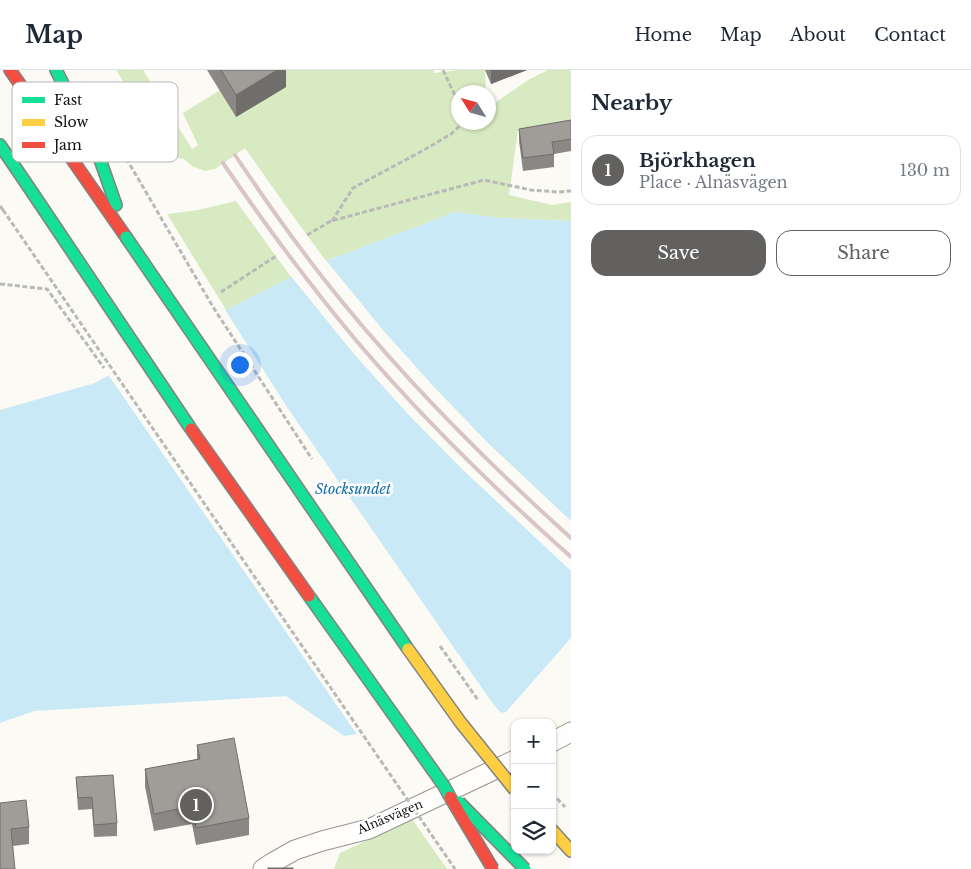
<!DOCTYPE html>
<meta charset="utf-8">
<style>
:root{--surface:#fff;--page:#f2f2f3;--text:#1f2937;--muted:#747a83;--line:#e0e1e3;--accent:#62615f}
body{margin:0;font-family:"Libre Baskerville",serif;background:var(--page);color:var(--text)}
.controls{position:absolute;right:15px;bottom:15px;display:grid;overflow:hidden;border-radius:10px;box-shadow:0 1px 4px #0004}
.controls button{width:45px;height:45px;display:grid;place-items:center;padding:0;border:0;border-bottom:1px solid var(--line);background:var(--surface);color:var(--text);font:25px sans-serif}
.compass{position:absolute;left:451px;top:15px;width:45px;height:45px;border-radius:50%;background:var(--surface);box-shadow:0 1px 4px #0004;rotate:307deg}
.you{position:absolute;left:239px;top:294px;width:18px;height:18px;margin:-12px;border:4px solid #fff;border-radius:50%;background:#1a73e8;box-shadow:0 0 0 8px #1a73e833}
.badge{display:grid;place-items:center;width:32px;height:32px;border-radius:50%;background:var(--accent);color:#fff;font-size:16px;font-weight:700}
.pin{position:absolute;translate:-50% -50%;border:2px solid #fff;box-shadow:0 1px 5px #0006}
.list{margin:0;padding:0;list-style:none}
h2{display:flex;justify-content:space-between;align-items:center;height:65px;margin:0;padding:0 20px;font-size:21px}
h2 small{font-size:16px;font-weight:400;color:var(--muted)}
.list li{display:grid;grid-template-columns:32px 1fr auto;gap:15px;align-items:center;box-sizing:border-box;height:70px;margin:0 10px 10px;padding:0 10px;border:1px solid var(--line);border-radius:15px}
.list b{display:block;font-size:19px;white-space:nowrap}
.list p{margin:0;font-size:16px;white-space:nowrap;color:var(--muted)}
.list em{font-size:16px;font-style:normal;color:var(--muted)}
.actions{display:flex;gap:10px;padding:15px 20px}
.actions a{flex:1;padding:11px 0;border:1px solid var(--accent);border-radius:15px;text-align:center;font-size:18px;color:var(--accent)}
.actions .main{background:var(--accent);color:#fff}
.icon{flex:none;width:28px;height:28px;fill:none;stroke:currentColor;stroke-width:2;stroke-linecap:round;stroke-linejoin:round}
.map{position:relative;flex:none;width:571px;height:799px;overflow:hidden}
header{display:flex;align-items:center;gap:30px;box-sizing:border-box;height:70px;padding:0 25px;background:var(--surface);border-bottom:1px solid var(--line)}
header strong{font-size:24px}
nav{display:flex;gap:28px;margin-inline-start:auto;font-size:18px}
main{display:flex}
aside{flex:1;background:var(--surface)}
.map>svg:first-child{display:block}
.forest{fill:#d8eac1}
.water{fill:#c9e9f7}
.pier{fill:#fcfaf4}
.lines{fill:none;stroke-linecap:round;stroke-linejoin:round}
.street-casing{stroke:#969592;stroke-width:21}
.fast-casing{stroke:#83827f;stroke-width:14}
.slow-casing{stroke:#83827f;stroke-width:14}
.jam-casing{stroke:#83827f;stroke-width:14}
.path{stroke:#b9b9b8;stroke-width:3;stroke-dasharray:5 2.5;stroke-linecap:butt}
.street{stroke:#fffefd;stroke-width:19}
.fast{stroke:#16e098;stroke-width:11}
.slow{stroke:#ffcf43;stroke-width:11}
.jam{stroke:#f24e42;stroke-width:11}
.rail{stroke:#d9c4c6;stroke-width:4}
.fast-bridge-casing{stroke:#83827f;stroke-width:14;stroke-linecap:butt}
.slow-bridge-casing{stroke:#83827f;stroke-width:14;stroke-linecap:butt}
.jam-bridge-casing{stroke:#83827f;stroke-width:14;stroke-linecap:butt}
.path-bridge{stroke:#b9b9b8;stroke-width:3;stroke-dasharray:5 2.5;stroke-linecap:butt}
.fast-bridge{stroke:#16e098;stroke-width:11}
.slow-bridge{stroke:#ffcf43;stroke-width:11}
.jam-bridge{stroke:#f24e42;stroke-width:11}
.wall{fill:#8a8784}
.shaded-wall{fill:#706e6b}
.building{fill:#a09d99;stroke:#706e6b}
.labels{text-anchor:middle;stroke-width:5;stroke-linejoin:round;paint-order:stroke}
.street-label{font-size:12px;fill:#0f0f0f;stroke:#fff}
.water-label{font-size:14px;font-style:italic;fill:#136da6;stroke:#fff}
.key{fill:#fff;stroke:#b7b7b7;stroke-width:1}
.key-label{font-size:14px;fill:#0f0f0f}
</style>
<header>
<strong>Map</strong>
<nav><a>Home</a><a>Map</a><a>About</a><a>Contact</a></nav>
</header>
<main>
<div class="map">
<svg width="571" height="799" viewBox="0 0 571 799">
<rect width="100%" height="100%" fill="#fcfaf4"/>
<!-- forest -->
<g class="forest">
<path d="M116 0H143L192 79 198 75 183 43 220 20 236 47 285 17 275 0H434V3L459 0H485L486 22H458V52H488L489 37 528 10 548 0H571V54L518 60 509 125 552 135 571 132V151L500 148 455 142 326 191 285 135 245 78 215 99 205 101 192 96 184 89 159 85 130 22Z"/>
<path d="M236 131 291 207 226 240 167 144 198 140Z"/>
<path d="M412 749 447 799H334L340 783Z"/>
</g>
<!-- water -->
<path class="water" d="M455 142 500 148 571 151V568L506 642 344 666 286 626 34 641 0 653V340L95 313 226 240 291 207 326 191Z"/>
<!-- pier -->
<g class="pier">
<path d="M325 189 382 259 434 317 489 374 571 451V501L462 399 407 343 354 284 290 205Z"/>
<path d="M224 238 287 337 493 634 503 645 358 666 107 303Z"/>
</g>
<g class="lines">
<!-- street casing -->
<g class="street-casing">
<g id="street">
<path d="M552 672 571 662"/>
<path d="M263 799 272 793 295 780 322 771 369 759 515 690"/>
</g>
</g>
<!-- fast casing -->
<g class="fast-casing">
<g id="fast">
<path d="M56 0 97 81 116 135"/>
<path d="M0 75 32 122"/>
</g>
</g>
<!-- slow casing -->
<g class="slow-casing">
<path id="slow" d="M552 760 571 781"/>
</g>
<!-- jam casing -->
<g class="jam-casing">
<path id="jam" d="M10 0 126 167"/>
</g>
<!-- path -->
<g class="path">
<path d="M443 0 458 32"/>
<path d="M0 136 3 140"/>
<path d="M332 151 353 118 424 80 451 64 464 52"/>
<path d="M307 165 331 151 484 110 531 120 558 122 571 121"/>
<path d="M0 214 47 219 104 298"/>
<path d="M221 222 276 186"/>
<path d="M552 723 565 737"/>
</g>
<!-- street -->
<use href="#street" class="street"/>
<!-- fast -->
<use href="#fast" class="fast"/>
<!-- slow -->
<use href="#slow" class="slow"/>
<!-- jam -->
<use href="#jam" class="jam"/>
<!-- rail -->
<g class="rail">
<path d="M235 85C263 127 292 168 323 208 397 302 482 388 571 468"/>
<path d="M223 93C266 156 311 217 360 275 425 351 497 421 571 487"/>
</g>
<!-- fast-bridge casing -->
<g class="fast-bridge-casing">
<g id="fast-bridge">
<path d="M32 122 191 359"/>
<path d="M126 167 408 579"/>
<path d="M309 526 444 716 450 727"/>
<path d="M459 732 525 799"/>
</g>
</g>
<!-- slow-bridge casing -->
<g class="slow-bridge-casing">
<path id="slow-bridge" d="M408 579 461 653 515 720"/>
</g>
<!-- jam-bridge casing -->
<g class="jam-bridge-casing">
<g id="jam-bridge">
<path d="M191 359 309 526"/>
<path d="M450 727 493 799"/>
</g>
</g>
<!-- path-bridge -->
<g class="path-bridge">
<path d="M115 69 213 237 312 389"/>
<path d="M3 140 455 799"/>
<path d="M440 576 478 630"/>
</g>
<!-- fast-bridge -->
<use href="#fast-bridge" class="fast-bridge"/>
<!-- slow-bridge -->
<use href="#slow-bridge" class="slow-bridge"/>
<!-- jam-bridge -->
<use href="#jam-bridge" class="jam-bridge"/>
</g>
<!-- wall -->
<g class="wall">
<path d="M207 0H286V17L236 47Z"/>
<path d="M485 0H527L491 14Z"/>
<path d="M571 50V81L554 84V97L523 101 519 71V59Z"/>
<path d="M197 675 249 748V765L196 775 192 754 154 761 145 717V699L197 689Z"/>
<path d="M76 707 117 753V766L94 767 92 739 78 740Z"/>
<path d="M0 733 29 757V774L13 776Z"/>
</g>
<!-- shaded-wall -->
<g class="shaded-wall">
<path d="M277 0H286V17L236 47V25Z"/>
<path d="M491 0H527L491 14Z"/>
</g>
<!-- building -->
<g class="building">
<path d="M221 0H277L236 25Z"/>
<path d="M571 50V69L552 72 554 84 523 88 519 59Z"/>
<path d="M234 668 249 748 196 758 192 736 154 744 145 699 200 689 197 675Z"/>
<path d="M113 705 117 753 94 755 92 727 78 728 76 707Z"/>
<path d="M26 730 29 757 11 759 15 799H0V733Z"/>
<rect x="268" y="798" width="25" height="1"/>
</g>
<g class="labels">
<!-- street labels -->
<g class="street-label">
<text transform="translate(390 747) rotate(-23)" y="4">Alnäsvägen</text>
</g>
<!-- water labels -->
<g class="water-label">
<text x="353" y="424">Stocksundet</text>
</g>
</g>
<!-- legend -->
<rect x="12" y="12" width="166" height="80" rx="8" class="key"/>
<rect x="22" y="27" width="23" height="6" fill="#16e098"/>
<rect x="22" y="49" width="23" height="7" fill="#ffcf43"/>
<rect x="22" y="72" width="23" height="6" fill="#f24e42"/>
<g class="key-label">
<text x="54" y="35">Fast</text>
<text x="54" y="57">Slow</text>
<text x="54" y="80">Jam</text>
</g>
</svg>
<div class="controls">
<button>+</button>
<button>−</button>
<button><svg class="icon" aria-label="layers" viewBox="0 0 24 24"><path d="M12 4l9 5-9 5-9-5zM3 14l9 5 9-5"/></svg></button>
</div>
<svg class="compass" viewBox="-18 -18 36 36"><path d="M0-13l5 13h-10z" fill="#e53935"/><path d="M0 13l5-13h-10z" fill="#747a83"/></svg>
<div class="you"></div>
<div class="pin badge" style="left:196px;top:735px">1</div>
</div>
<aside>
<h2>Nearby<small></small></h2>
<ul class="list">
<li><span class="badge">1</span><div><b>Björkhagen</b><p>Place · Alnäsvägen</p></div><em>130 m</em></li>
</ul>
<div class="actions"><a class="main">Save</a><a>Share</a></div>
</aside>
</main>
